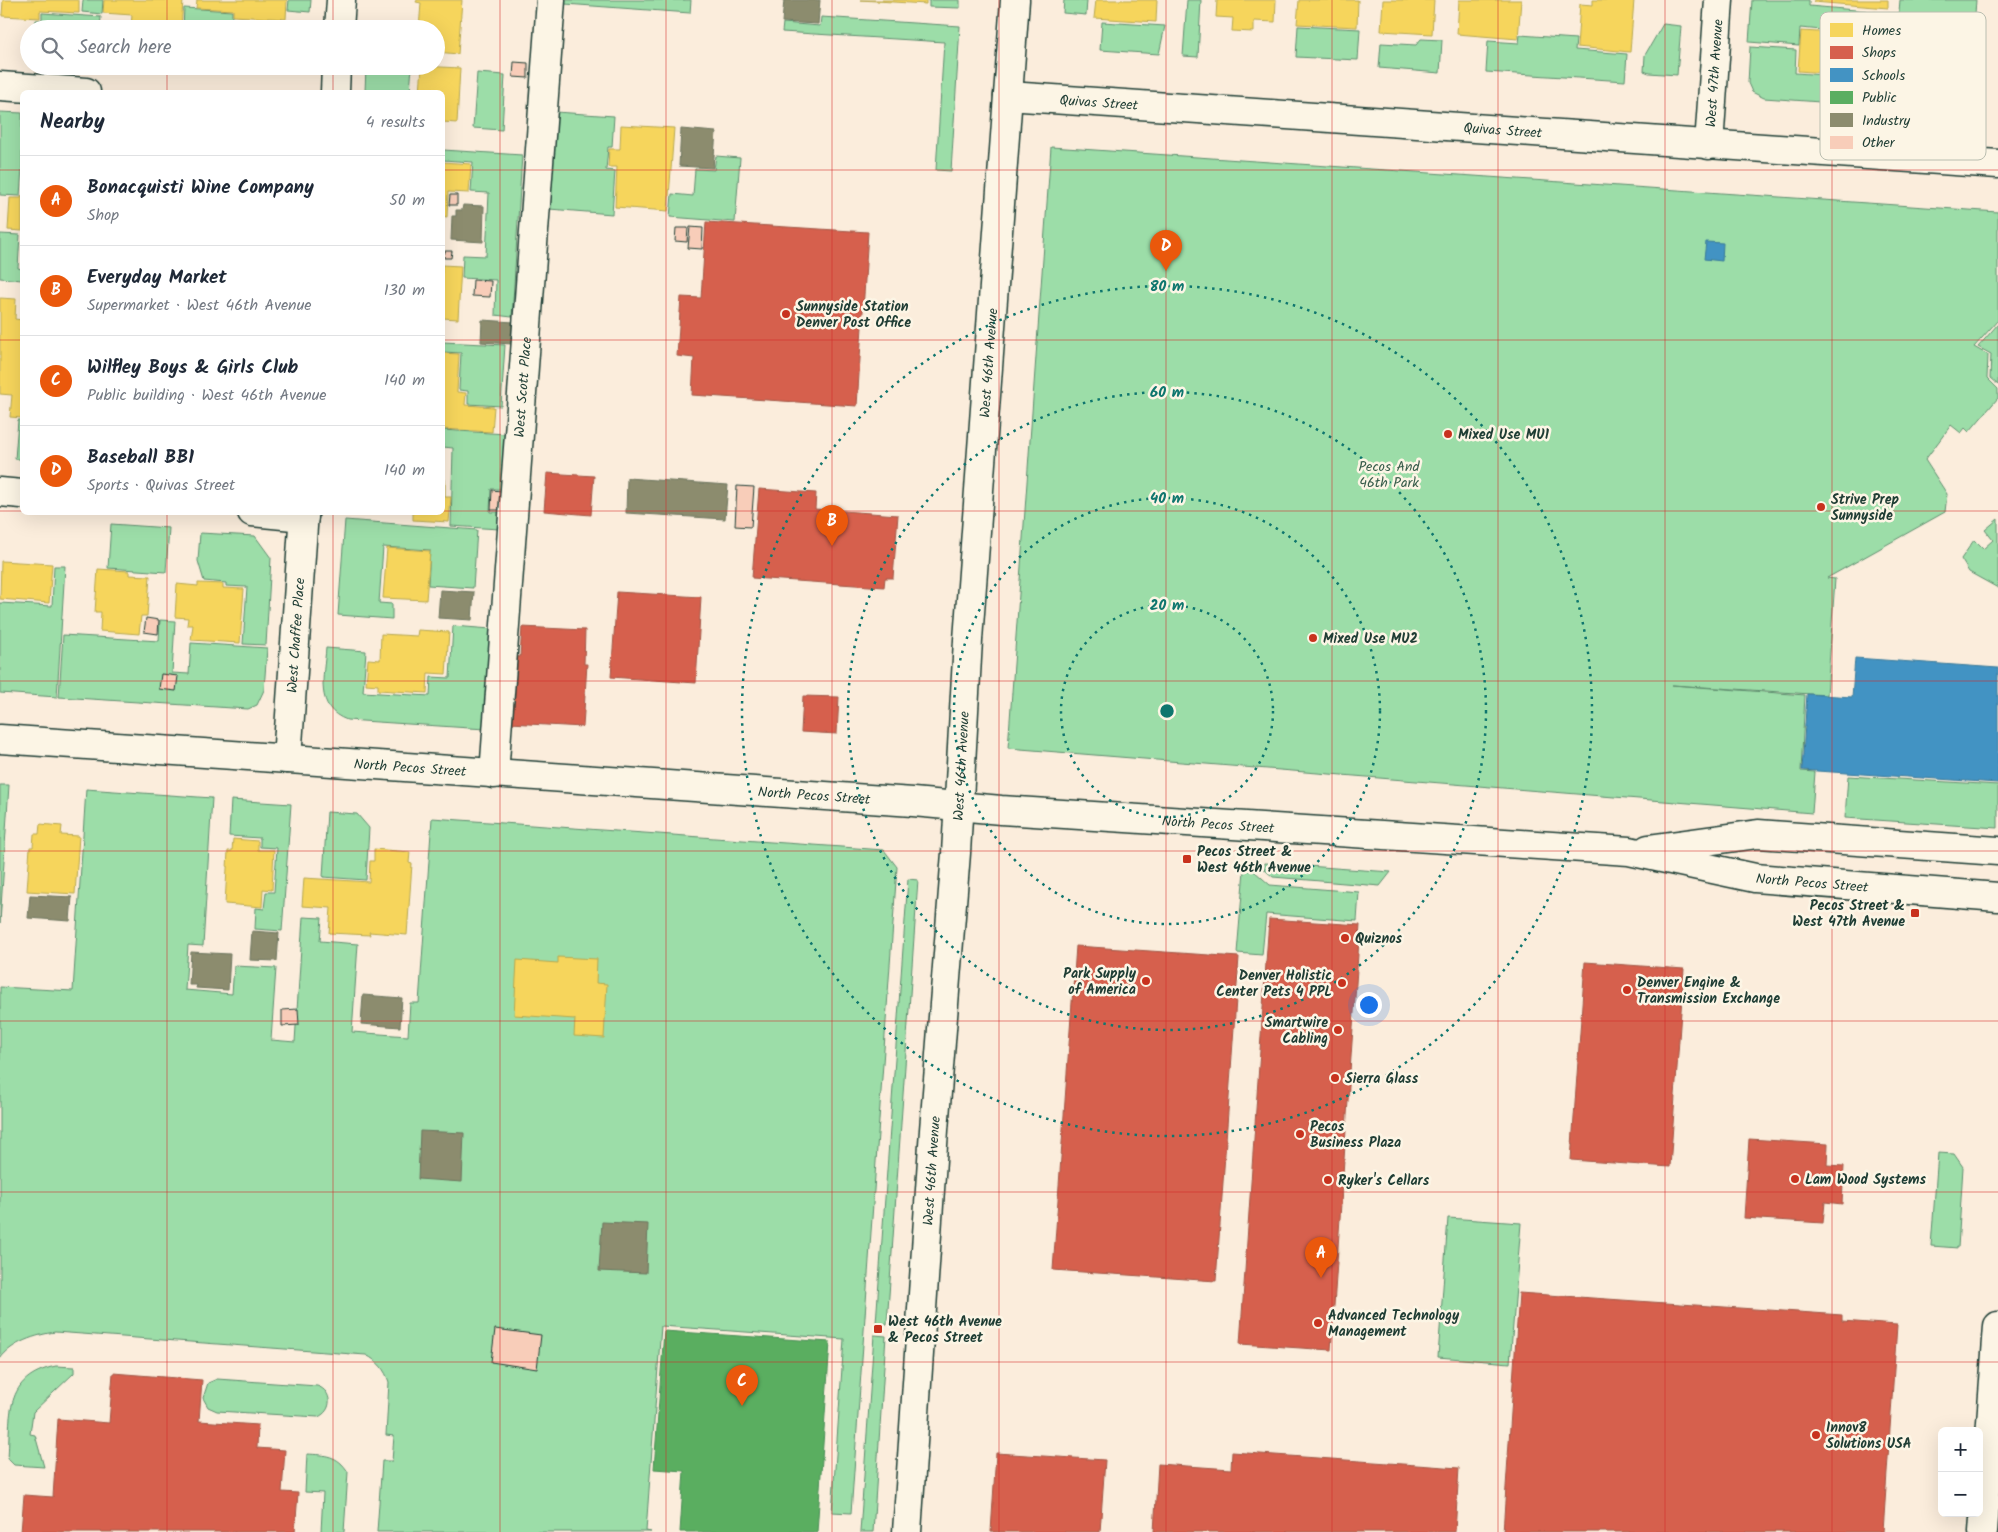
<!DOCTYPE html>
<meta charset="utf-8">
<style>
:root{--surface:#fff;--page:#f2f2f3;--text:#1f2937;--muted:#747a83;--line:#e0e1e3;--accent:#ea580c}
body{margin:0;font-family:Kalam,sans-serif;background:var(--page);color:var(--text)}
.controls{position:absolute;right:15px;bottom:15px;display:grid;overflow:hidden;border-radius:8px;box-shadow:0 5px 20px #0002}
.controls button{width:45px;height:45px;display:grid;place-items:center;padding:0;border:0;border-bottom:1px solid var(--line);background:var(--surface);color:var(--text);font:25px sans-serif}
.you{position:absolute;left:1368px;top:1004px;width:18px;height:18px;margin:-12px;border:4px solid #fff;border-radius:50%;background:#1a73e8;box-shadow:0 0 0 8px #1a73e833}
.badge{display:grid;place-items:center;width:32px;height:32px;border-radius:50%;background:var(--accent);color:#fff;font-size:16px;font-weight:700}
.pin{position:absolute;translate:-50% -41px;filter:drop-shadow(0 1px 2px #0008)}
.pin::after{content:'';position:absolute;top:26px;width:18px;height:15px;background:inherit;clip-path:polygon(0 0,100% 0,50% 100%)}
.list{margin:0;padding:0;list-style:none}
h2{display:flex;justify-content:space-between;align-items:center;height:65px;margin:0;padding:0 20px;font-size:21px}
h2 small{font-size:16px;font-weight:400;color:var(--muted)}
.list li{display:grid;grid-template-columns:32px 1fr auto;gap:15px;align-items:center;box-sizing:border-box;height:90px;padding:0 20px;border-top:1px solid var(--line)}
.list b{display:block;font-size:19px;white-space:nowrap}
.list p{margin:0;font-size:16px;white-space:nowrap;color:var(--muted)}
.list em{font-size:16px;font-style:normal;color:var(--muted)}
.icon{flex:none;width:28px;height:28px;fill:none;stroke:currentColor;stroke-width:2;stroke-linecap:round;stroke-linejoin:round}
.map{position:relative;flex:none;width:1998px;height:1532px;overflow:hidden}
.search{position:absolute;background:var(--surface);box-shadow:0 5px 20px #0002;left:20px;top:20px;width:425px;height:55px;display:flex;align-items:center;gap:12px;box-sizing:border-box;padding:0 18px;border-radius:28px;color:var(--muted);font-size:19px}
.panel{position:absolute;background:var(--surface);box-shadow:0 5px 20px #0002;left:20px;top:90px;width:425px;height:425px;border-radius:8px}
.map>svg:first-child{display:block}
.green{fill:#9cdda8;stroke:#5e8d6e}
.homes{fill:#f6d55c;stroke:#b6a750}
.shops{fill:#d6604d;stroke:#9f5646}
.schools{fill:#4393c3;stroke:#387998}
.public{fill:#5aae61;stroke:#488c54}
.industry{fill:#8c8c6e;stroke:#6b745d}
.building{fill:#f8cdb9;stroke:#1f3d34}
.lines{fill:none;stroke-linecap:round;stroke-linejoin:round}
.minor-casing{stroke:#1f3d34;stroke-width:31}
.tertiary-casing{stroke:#1f3d34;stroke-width:31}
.secondary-casing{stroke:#1f3d34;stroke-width:31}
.minor{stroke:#fcf5e5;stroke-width:28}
.tertiary{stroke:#fcf5e5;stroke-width:28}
.secondary{stroke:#fcf5e5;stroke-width:28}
.grid{fill:none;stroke:#d62828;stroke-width:1;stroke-opacity:0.55}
.ring{fill:none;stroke:#0f766e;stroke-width:2.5;stroke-dasharray:2.5 5}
.poi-dot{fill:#c8321e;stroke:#fcf5e5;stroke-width:2}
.labels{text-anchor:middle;stroke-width:5;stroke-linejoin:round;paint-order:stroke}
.street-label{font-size:14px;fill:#1f3d34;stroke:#fcf5e5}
.poi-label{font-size:14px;font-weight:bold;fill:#1f3d34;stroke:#fcf5e5;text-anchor:start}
.park-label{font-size:14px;fill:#385d4b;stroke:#fcf5e5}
.key{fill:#fcf5e5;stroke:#babeb0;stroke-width:1}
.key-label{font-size:14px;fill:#1f3d34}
.centre{fill:#0f766e;stroke:#fcf5e5;stroke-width:2.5}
.ring-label{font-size:15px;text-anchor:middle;font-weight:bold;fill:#0f766e;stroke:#fcf5e5;stroke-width:5;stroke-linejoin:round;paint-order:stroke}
</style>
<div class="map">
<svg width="1998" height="1532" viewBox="0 0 1998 1532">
<rect width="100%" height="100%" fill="#fbeddc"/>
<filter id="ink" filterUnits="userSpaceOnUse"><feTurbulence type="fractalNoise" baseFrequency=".02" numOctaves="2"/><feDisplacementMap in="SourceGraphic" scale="10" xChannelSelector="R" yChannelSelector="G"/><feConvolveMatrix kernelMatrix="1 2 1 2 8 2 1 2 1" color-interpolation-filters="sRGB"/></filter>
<g filter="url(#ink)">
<!-- green -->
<g class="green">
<path d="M83 0H103L102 14 82 12Z"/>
<path d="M289 0H311L310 12 288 10Z"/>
<path d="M566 0H691L690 13 565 4Z"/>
<path d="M929 0H960V8L929 7Z"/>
<path d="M1064 0H1087L1086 15 1063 13Z"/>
<path d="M1187 0H1201L1198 57 1183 56Z"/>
<path d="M1752 0H1809V6L1867 11 1864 44 1854 43 1855 33 1800 28 1799 46 1749 42Z"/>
<path d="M1900 0H1976L1968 112 1922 108 1927 37 1897 35Z"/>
<path d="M184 8 232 11V21L310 26V29H183Z"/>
<path d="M1871 12 1896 14 1891 81 1921 84 1919 109 1764 98 1752 92 1748 83 1750 47 1796 50 1795 73 1856 77 1857 72H1866Z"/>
<path d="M42 13 101 17 100 29H35L36 20H42Z"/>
<path d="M821 17 960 26 951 171 936 170 944 42 782 32 783 23 820 26Z"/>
<path d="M1102 22 1165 26 1159 54 1100 50Z"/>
<path d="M1663 24 1681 26 1677 75 1649 73 1644 71 1645 55Z"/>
<path d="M1298 26 1360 29 1358 60 1296 57Z"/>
<path d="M1520 35 1576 39 1575 50 1627 54 1625 81 1486 72 1488 41 1519 43Z"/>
<path d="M1421 39 1442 40 1440 73 1379 68 1381 43 1416 45Z"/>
<path d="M187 66H292L279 72Z"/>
<path d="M366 66H412L410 92H365Z"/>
<path d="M477 73 505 75 502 130 473 128Z"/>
<path d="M0 112 22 113V167L20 196 0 195Z"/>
<path d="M556 112 614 116 612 147H608L606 170 615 171 612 214 549 209Z"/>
<path d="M1051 147 1998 212V320L1974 347 1988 355 1987 378 1998 389V398L1969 432 1965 428 1961 433 1951 425 1925 460 1947 494 1945 512 1827 578 1835 579 1827 695 1672 685 1805 695 1801 771 1815 772 1812 813 1008 748Z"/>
<path d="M443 150 522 155 512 317 495 315 496 280 462 278 463 255 486 256 489 193 471 192 473 162 443 160Z"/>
<path d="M716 156 740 158 735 222 670 217 672 194 693 196 695 169 714 170Z"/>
<path d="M0 234 20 235 18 268 22 269V280L0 278Z"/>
<path d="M1998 324V385L1990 378 1991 354 1978 347Z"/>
<path d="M442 342 505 345 501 406 468 404V391L459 390 461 353 443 352Z"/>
<path d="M18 420H22V459H15Z"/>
<path d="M442 430 506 434 503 489H491L490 512H500L499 529 451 526 453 448 443 447Z"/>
<path d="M1998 519V588L1969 572 1961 559 1974 540 1983 549 1993 540 1985 530Z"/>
<path d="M345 520 477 530 473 588 428 585 430 550 383 547 379 603 392 604V619L338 615Z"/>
<path d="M111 524 169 528 166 572 108 568Z"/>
<path d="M200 533 255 536 271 558 266 645 243 644 247 587 226 586V583L204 581 198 561Z"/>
<path d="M54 566H65L57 697 0 693V603L52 606Z"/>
<path d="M160 620 175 621 172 673 189 674 191 643 267 648 264 690 257 705 248 709 59 697 63 635 159 641Z"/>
<path d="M453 626 491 629 485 729 347 720C314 708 324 676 326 648L366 651 363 692 430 696 431 677 450 678Z"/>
<path d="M1848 776 1998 785V828L1845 818Z"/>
<path d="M0 785H9L0 923Z"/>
<path d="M86 789 212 798 203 946 188 945 185 990 232 994 234 966 276 968 271 1040 295 1042 303 917 322 918 320 941 358 944 352 1032 408 1036 410 1003H419L432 818 884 850 897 867 851 1513 832 1512 844 1339 661 1326 646 1531 651 1532H377L382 1461H392L394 1436 386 1435 389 1382C385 1370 378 1361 366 1355L55 1332C36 1335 12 1342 0 1359V987L73 991Z"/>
<path d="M231 800 291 804 282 931 255 929 256 908 264 909 266 892H274L277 848 260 847V838L229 836Z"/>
<path d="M327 812 357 814 369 828 366 880 323 877Z"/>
<path d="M1265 863 1391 872 1380 886 1273 877 1264 869Z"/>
<path d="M1244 870 1254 871 1270 885 1359 892 1357 921 1266 914 1262 955 1237 953Z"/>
<path d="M908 879 918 880 887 1324 876 1323Z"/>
<path d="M1938 1153 1954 1154 1963 1167 1958 1248 1931 1246Z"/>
<path d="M1448 1218 1521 1223 1510 1363 1438 1357Z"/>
<path d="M874 1335 886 1336 873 1532H860Z"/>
<path d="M56 1366 74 1367V1373L33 1412 30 1434 35 1435 44 1467 14 1465 8 1459C11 1415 3 1377 56 1366Z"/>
<path d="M217 1379 317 1386C333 1391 333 1411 318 1417L217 1411 208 1407 203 1398 208 1383Z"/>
<path d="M307 1454C325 1455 338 1455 348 1472L344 1532H321L323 1493 305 1492Z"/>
</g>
<!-- homes -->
<g class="homes">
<path d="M3 0H79V13L40 11V18L2 16Z"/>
<path d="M104 0H183L181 29 131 27 132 15 103 13Z"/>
<path d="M197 0H287L286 19 233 16V10L196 8Z"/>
<path d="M417 0H462L458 54 436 52V29H419L421 3 416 2Z"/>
<path d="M860 0H926V4Z"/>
<path d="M1096 0H1157L1156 22 1094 18Z"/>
<path d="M1217 0H1276L1275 22 1254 21V32L1232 31 1233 18 1216 17Z"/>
<path d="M1299 0H1358L1357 27 1297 24Z"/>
<path d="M1383 0H1434L1432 34 1381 31Z"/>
<path d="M1459 0H1521L1518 39 1457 34Z"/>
<path d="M1593 0H1634L1630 52 1577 47 1580 4 1593 5Z"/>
<path d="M1814 0H1888V8L1813 2Z"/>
<path d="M1801 31 1853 34 1852 46 1867 47 1864 68H1854L1853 75 1798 71Z"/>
<path d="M422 66 460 68 457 123 442 122V92H420Z"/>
<path d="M621 125 674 128 668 211 615 207 617 167H608L609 149H620Z"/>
<path d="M442 162 471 164 469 193 448 192 447 217 442 216Z"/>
<path d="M22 195V231L8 230 10 198H21Z"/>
<path d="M442 265 461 266 458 319 442 318Z"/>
<path d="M0 298 16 299 15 319 22 320V418L10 417 12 395 0 394Z"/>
<path d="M442 353 459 354 457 392 466 393 465 405 494 407 492 432 442 429Z"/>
<path d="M442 479H445V497H451L449 522 413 520V512H442Z"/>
<path d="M387 548 430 551 426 600 383 598Z"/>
<path d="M1 561 52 564 49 603 0 599Z"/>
<path d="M98 569 129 571V575L150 576 147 616H141L139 634 100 631 101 612H95Z"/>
<path d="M198 583 223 584V588L244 589 240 643 191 640 193 625H187L188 618 175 617 177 584 198 586Z"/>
<path d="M418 630 449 632 446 674 428 673 427 693 378 690V685L366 684 368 659 380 660 381 634 417 636Z"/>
<path d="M40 824 62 826 61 835 79 836 75 894 27 891 30 847H33L34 834H39Z"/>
<path d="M233 839 258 841V850H274L272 890 263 889 262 907 225 904 228 851H232Z"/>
<path d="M374 849 410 852 409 863 412 864 407 935 369 932 370 935 329 933 331 908 302 906 304 878 369 882 370 861H374Z"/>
<path d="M558 957 597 959 596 983 607 984 604 1038 574 1036 575 1019 514 1015 517 960 558 963Z"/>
</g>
<!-- shops -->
<g class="shops">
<path d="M706 222 868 232 857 406 692 395 694 358 677 356 681 297 701 298Z"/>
<path d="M547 473 594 476 591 515 544 511Z"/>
<path d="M759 489 816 493 815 509 898 515 893 578H885L884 587 752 578Z"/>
<path d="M617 592 701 597 696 683 611 677Z"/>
<path d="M522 627 585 630 584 664H587L583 727 510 723 514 656 520 657Z"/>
<path d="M803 696 839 697 837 734 801 732Z"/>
<path d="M1269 919 1360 925 1331 1350 1240 1344Z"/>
<path d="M1076 946 1239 957 1216 1281 1053 1270Z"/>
<path d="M1585 962 1684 969 1670 1167 1571 1160Z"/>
<path d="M1749 1139 1828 1144 1827 1165 1844 1166 1842 1204 1825 1202 1823 1223 1744 1218Z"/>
<path d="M1519 1293 1842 1315V1321L1897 1325 1883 1532H1503Z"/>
<path d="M113 1373 202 1380 199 1421 258 1425 257 1448 285 1450 282 1492 298 1493 295 1532H21L24 1495 53 1497 58 1419 109 1423Z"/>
<path d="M1232 1452 1459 1468 1455 1532H1154L1158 1464 1231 1469Z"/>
<path d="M996 1453 1105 1460 1100 1532H991Z"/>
</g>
<!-- schools -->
<g class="schools">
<path d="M1706 242 1723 243 1722 261 1704 259Z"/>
<path d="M1855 658 1998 668V783L1802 770 1807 694 1852 697Z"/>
</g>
<!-- public -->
<path class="public" d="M664 1331 830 1342 817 1532H680L684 1471 654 1469Z"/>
<!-- industry -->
<g class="industry">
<path d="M784 0H820L818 24 782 22Z"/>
<path d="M681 129 716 132 713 168 679 166Z"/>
<path d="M463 205 484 206 483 242 451 240 452 216H456V210H462Z"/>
<path d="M482 320 514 322 512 344 481 342Z"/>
<path d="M627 478 728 485 725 519 626 513Z"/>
<path d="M440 590 474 592 472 620 438 618Z"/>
<path d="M30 895 72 897 70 921 28 918Z"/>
<path d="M252 931 279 933 277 961 250 960Z"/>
<path d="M191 952 230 954 228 990 196 988 197 985H189Z"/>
<path d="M363 995 402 998 400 1027 361 1024Z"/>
<path d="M420 1131 464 1133 462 1182 418 1179Z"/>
<path d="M602 1222 648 1224 646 1273 599 1271Z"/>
</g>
<!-- building -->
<g class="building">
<path d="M514 62 528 63V78L513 77Z"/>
<path d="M450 195H457V205H449Z"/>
<path d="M690 227 703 228 702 249 688 248Z"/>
<path d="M676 228H688L687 242 675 241Z"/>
<path d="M445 251H452L451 258H444Z"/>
<path d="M473 280 491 281 490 297 472 296Z"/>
<path d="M737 486 754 487 751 527 735 526Z"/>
<path d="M492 490 501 491 499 510H491Z"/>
<path d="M146 618 159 620 158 634 144 632Z"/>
<path d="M161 674 178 676 176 691 159 689Z"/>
<path d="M298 1009 299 1025 282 1026V1010Z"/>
<path d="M495 1329 541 1335 537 1369 491 1362Z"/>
</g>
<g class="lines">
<!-- minor casing -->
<g class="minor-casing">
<g id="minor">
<path d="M339 29 341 0"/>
<path d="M0 86 86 92"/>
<path d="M335 92 336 66"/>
<path id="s1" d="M1008 96 1998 164"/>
<path id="s2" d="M1709 145 1719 0"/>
<path d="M0 492 22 494"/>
<path d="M252 512 304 517"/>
<path id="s3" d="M287 759 304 512"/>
<path id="s4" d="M494 774 551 0"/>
<path d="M1983 1532 1998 1326"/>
</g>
</g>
<!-- tertiary casing -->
<g class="tertiary-casing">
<g id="tertiary">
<path id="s5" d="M907 1532 934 1130 956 853 968 640 1015 0"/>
</g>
</g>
<!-- secondary casing -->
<g class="secondary-casing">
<g id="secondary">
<path id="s6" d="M0 739 913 802 1001 810 1629 851 1755 878 1998 897"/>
<path d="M1648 849 1758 834 1998 851"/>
</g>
</g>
<!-- minor -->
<use href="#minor" class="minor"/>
<!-- tertiary -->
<use href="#tertiary" class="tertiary"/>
<!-- secondary -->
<use href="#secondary" class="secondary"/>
</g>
</g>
<!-- grid -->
<path class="grid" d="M167 0V29M333 0V29M500 0V1532M666 0V1532M832 0V1532M999 0V1532M1166 0V1532M1332 0V1532M1498 0V1532M1665 0V1532M1832 0V1532M167 66V92M333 66V92M0 170H22M442 170H1998M0 340H22M442 340H1998M0 511H22M442 511H1998M167 512V1532M333 512V1532M0 681H1998M0 851H1998M0 1021H1998M0 1192H1998M0 1362H1998"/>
<!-- distance rings -->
<g class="ring">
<circle cx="1167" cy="711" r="106"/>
<circle cx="1167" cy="711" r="213"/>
<circle cx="1167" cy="711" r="319"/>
<circle cx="1167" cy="711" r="425"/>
</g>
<!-- markers -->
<g class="poi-dot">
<circle cx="786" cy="314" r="5"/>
<circle cx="1448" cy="434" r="5"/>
<circle cx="1821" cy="507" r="5"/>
<circle cx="1313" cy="638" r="5"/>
<rect x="1182" y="854" width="10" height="10" rx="2.5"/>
<rect x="1910" y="908" width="10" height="10" rx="2.5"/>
<circle cx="1345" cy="938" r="5"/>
<circle cx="1146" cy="981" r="5"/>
<circle cx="1342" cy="983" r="5"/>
<circle cx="1627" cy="990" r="5"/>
<circle cx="1338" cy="1030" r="5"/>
<circle cx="1335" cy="1078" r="5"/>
<circle cx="1300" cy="1134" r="5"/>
<circle cx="1795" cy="1179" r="5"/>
<circle cx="1328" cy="1180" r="5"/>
<circle cx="1318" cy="1323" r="5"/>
<rect x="873" y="1324" width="10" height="10" rx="2.5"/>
<circle cx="1816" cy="1435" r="5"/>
</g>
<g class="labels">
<!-- street labels -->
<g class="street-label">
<text dy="5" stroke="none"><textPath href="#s2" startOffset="72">West 47th Avenue</textPath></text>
<text dy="5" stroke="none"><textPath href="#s1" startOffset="91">Quivas Street</textPath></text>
<text dy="5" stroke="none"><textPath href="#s1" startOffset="496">Quivas Street</textPath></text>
<text dy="5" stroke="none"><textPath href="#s5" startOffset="1172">West 46th Avenue</textPath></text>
<text dy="5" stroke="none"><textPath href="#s4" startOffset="388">West Scott Place</textPath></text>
<text dy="5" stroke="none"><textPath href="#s3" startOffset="124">West Chaffee Place</textPath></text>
<text dy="5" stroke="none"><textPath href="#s5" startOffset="768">West 46th Avenue</textPath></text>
<text dy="5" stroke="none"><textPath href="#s6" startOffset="411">North Pecos Street</textPath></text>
<text dy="5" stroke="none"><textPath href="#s6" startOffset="816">North Pecos Street</textPath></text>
<text dy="5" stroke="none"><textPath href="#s6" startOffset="1221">North Pecos Street</textPath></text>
<text dy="5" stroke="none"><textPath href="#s6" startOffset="1819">North Pecos Street</textPath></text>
<text dy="5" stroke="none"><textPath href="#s5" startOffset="362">West 46th Avenue</textPath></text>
</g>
<!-- poi labels -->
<g class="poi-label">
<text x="796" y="311">Sunnyside Station<tspan x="796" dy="16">Denver Post Office</tspan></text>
<text x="1458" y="439">Mixed Use MU1</text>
<text x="1831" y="504">Strive Prep<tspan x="1831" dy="16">Sunnyside</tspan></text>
<text x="1323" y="643">Mixed Use MU2</text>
<text x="1197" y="856">Pecos Street &amp;<tspan x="1197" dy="16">West 46th Avenue</tspan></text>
<text x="1905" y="910" text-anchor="end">Pecos Street &amp;<tspan x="1905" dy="16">West 47th Avenue</tspan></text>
<text x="1355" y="943">Quiznos</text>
<text x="1136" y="978" text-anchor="end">Park Supply<tspan x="1136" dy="16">of America</tspan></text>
<text x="1332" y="980" text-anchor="end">Denver Holistic<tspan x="1332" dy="16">Center Pets 4 PPL</tspan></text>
<text x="1637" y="987">Denver Engine &amp;<tspan x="1637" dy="16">Transmission Exchange</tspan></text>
<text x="1328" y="1027" text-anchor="end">Smartwire<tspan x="1328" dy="16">Cabling</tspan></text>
<text x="1345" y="1083">Sierra Glass</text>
<text x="1310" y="1131">Pecos<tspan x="1310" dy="16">Business Plaza</tspan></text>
<text x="1805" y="1184">Lam Wood Systems</text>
<text x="1338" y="1185">Ryker's Cellars</text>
<text x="1328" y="1320">Advanced Technology<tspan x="1328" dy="16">Management</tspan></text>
<text x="888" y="1326">West 46th Avenue<tspan x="888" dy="16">&amp; Pecos Street</tspan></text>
<text x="1826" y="1432">Innov8<tspan x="1826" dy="16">Solutions USA</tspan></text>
</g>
<!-- park labels -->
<g class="park-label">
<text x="1389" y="471">Pecos And<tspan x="1389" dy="16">46th Park</tspan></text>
</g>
</g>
<!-- legend -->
<rect x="1820" y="12" width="166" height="148" rx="8" class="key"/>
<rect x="1830" y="23" width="23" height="14" fill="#f6d55c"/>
<rect x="1830" y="46" width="23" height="13" fill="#d6604d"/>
<rect x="1830" y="68" width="23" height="14" fill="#4393c3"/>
<rect x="1830" y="91" width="23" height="13" fill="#5aae61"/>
<rect x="1830" y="113" width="23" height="14" fill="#8c8c6e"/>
<rect x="1830" y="136" width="23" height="13" fill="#f8cdb9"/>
<g class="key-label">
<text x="1862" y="35">Homes</text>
<text x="1862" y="57">Shops</text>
<text x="1862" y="80">Schools</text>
<text x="1862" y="102">Public</text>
<text x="1862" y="125">Industry</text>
<text x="1862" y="147">Other</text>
</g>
<circle cx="1167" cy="711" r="8" class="centre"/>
<g class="ring-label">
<text x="1167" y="291">80 m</text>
<text x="1167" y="397">60 m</text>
<text x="1167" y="503">40 m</text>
<text x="1167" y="610">20 m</text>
</g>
</svg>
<div class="controls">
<button>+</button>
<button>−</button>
</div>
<div class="you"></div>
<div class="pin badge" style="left:1321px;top:1278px">A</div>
<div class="pin badge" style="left:832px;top:546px">B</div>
<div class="pin badge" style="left:742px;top:1406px">C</div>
<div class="pin badge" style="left:1166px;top:271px">D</div>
<div class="search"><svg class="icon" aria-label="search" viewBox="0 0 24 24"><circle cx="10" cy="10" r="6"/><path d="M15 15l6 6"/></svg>Search here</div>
<section class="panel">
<h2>Nearby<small>4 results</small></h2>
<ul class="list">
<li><span class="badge">A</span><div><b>Bonacquisti Wine Company</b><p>Shop</p></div><em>50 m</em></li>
<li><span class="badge">B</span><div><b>Everyday Market</b><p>Supermarket · West 46th Avenue</p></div><em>130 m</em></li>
<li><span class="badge">C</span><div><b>Wilfley Boys &amp; Girls Club</b><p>Public building · West 46th Avenue</p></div><em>140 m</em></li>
<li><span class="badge">D</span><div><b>Baseball BB1</b><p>Sports · Quivas Street</p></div><em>140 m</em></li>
</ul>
</section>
</div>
